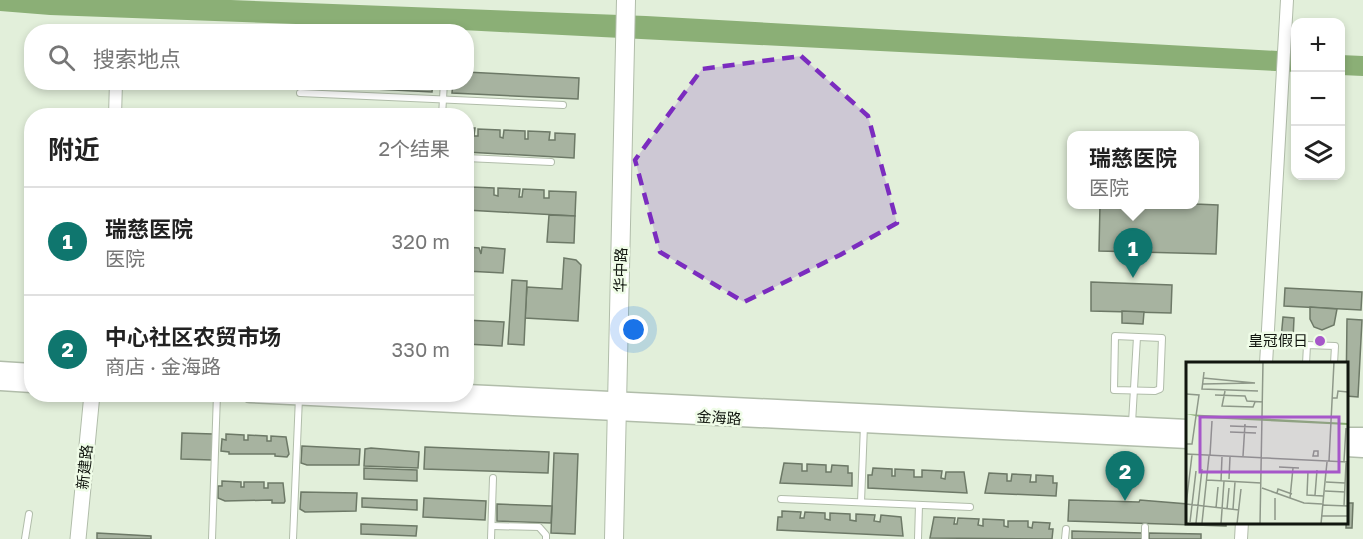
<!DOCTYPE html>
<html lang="zh">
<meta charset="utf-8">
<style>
:root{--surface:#fff;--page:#f2f2f2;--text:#222;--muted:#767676;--line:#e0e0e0;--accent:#0f766e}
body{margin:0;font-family:"Golos Text","Noto Sans SC",sans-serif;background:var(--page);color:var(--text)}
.controls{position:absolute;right:18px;top:18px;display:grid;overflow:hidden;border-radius:12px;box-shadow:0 3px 9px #0003}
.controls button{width:54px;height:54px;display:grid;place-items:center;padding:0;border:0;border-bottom:2px solid var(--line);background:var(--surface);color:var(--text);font:30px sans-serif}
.you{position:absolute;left:634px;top:330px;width:21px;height:21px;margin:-15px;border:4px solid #fff;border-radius:50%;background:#1a73e8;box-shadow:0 0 0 9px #1a73e833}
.badge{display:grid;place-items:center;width:39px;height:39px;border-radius:50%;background:var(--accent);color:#fff;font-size:20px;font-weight:700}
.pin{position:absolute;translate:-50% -50px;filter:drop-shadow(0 2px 3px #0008)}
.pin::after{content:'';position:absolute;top:32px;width:21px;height:18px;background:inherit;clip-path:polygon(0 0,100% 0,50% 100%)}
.popup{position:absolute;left:1067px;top:131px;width:132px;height:78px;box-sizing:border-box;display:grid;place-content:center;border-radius:12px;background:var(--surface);filter:drop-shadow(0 2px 4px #0005);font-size:20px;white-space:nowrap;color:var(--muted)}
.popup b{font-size:22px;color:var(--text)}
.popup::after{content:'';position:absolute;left:50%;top:100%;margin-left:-12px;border:12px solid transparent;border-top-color:var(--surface)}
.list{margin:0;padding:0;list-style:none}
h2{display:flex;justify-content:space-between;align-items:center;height:78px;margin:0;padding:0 24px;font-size:26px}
h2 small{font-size:20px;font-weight:400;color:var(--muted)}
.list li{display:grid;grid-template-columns:39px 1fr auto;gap:18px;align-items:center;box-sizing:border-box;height:108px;padding:0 24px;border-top:2px solid var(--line)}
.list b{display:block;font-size:22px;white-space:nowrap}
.list p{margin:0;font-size:20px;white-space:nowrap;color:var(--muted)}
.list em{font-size:20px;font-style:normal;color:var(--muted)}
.icon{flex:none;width:33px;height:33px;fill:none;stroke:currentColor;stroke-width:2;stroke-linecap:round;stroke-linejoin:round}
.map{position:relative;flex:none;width:1363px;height:539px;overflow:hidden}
.search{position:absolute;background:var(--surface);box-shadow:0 3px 9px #0003;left:24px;top:24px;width:450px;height:66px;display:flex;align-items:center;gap:15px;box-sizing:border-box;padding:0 21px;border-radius:24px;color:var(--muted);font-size:22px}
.panel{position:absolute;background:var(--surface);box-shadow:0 3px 9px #0003;left:24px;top:108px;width:450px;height:294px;border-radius:24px}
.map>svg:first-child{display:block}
.water{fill:#8baf76}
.building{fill:#a7b3a0;stroke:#6d7967;stroke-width:1.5}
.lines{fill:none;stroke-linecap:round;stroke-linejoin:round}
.service-casing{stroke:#b1bdaa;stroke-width:8}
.minor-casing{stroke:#b1bdaa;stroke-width:14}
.tertiary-casing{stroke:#b1bdaa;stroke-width:17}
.secondary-casing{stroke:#b1bdaa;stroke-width:19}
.primary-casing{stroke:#b1bdaa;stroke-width:20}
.service{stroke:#fff;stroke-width:6}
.minor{stroke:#fff;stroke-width:12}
.tertiary{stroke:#fff;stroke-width:15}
.secondary{stroke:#fff;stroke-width:16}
.primary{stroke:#fff;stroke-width:18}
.marked{fill:#7b2cbf;fill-opacity:0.2;stroke:#7b2cbf;stroke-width:4.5;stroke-dasharray:12 8;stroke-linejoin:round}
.poi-dot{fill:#a657c9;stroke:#effce7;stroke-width:2}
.labels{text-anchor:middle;stroke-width:5;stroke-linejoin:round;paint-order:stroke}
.street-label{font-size:15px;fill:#11160f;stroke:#effce7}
.poi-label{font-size:15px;fill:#11160f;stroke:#effce7;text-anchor:end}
.inset-road{fill:none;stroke:#8e9889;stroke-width:1.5}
.view{fill:#a657c9;fill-opacity:0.15;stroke:#a657c9;stroke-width:3}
.inset-edge{fill:none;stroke:#11160f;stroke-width:3}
</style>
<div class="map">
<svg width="1363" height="539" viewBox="0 0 1363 539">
<rect width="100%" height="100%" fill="#e2efda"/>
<!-- water -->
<g class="water">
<path d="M0 0H231L646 16 1295 52 1296 72 462 30 50 15 0 11Z"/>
<path d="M1340 55 1363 56V76L1341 75Z"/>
</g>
<!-- building -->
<g class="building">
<path d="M466 72 579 78 578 99 452 93 453 82H466Z"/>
<path d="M297 82H433L432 92 297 85Z"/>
<path d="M466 128H475L474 136H478V129L500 130V137L503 138 504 130 525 131V139H528V131L550 132 549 140H555V133L575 134 574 158 466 152Z"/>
<path d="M466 186 469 187V194H472V187L494 188V195L498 196V188L520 189 519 197H522L523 189 544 190V198H549V191L576 192 575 216 466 210Z"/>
<path d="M1194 200 1195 204 1218 205 1216 254 1099 251 1100 204H1194Z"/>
<path d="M549 215 575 216 574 243 547 242Z"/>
<path d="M466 247 479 248 481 254 482 247 505 249 503 273 466 271Z"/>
<path d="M564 258 576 260 581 265 578 321 525 318 527 287 562 289Z"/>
<path d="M512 280 527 281 524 345 508 344Z"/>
<path d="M1091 282 1172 285 1171 313 1091 311Z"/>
<path d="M1285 288 1362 292 1361 310 1284 306Z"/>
<path d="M1310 307 1337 309 1334 325 1322 330 1314 327 1310 319Z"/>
<path d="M1122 311 1144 312 1143 324 1122 323Z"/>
<path d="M1283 317 1294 318 1293 340 1281 339Z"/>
<path d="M1347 319 1362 320 1358 397 1346 396Z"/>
<path d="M466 320 504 322 502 346 466 344Z"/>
<path d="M182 433 213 434 212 460 181 459Z"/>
<path d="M226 434 244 435V440H248V435L267 436V441H271V436L286 437 289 454 287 457 275 456V454H229V452L221 451 222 439 226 440Z"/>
<path d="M302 446 360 449 359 465H307L301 463Z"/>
<path d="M425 447 549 452 548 473 424 469Z"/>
<path d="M371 448 419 452 418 468 364 466 365 449Z"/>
<path d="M554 453 578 454 575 534 551 533Z"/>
<path d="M784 463 802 464V471H807V464L826 465V472H831L832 465 848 466V473H852V486L780 483Z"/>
<path d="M364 468 417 470V481L364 479Z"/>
<path d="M873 468 892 469V476H895V469L914 470V477H922V470L942 471 941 478 945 479 946 472H964L967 493 868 488V475H872Z"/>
<path d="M989 473 1007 474V481H1011L1012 474 1031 475 1030 482H1036V475L1053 476V483H1057L1056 496 985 493Z"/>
<path d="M222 481 241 482V487H244V482H264V488H268V483H283L285 501 284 503H272V500L225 501 218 498V486H222Z"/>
<path d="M301 492 357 493 356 511 305 512 300 509Z"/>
<path d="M362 498 417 500V510L362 507Z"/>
<path d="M424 498 486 501 485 520 423 517Z"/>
<path d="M1069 500 1139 502 1140 500 1188 504V522H1226V526L1068 521Z"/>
<path d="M1347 503H1353L1352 528H1346Z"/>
<path d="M497 504 552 506 551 523 497 521Z"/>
<path d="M782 511 801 512 800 518H804L805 512 825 513V519L830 520V513L850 514V520L856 521V514L875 515 874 521 880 522 881 515 901 517 903 536 777 530 778 517H782Z"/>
<path d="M934 517 955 518 954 524H957L958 518 979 519 978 525 983 526V519L1004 520V526L1008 527V521H1028V527L1032 528 1033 522 1050 523 1049 529H1053L1052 539 930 538Z"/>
<path d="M361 524 417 526 416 536 361 534Z"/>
<path d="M1072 531 1142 533V539H1072Z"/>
<path d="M97 533 151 536V539H97Z"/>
<path d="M1149 533 1201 534V539H1149Z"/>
</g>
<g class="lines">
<!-- service casing -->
<g class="service-casing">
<g id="service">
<path d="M300 93 563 105"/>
<path d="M442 116 444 82"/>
<path d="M466 158 551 162"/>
<path d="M1115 336 1162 338 1160 389 1155 391 1114 390Z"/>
<path d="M1306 364 1307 345 1335 346 1334 364"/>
<path d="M1132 423 1137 337"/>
<path d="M781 499 970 507"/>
<path d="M861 502 864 425"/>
<path d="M492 526 539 527 546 535V539"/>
<path d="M25 539 29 514"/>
<path d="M212 539 217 394"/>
<path d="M293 539 299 397"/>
<path d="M491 539 493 478"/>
<path d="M918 539 919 505"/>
<path d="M1065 539 1066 529"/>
<path d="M1145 539V527"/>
</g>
</g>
<!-- minor casing -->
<g class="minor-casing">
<g id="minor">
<path d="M115 116 116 82"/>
<path d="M1266 364 1287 0"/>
<path d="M1241 539 1242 522"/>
</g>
</g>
<!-- tertiary casing -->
<g class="tertiary-casing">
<path id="tertiary" d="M78 539 92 394"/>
</g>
<!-- secondary casing -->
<g class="secondary-casing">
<g id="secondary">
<path d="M0 370 32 372"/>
<path d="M0 382 32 384"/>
<path d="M466 393 1188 428"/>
<path d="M250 394 1188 440"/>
<path d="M1346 436H1363"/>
<path d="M1346 448 1363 449"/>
</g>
</g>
<!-- primary casing -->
<g class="primary-casing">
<path id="primary" d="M614 539 626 0"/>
</g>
<!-- service -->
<use href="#service" class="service"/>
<!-- minor -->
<use href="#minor" class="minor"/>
<!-- tertiary -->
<use href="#tertiary" class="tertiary"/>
<!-- secondary -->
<use href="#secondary" class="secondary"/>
<!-- primary -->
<use href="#primary" class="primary"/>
</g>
<!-- marked area -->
<path class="marked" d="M801 56 868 116 897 223 840 255 744 302 660 252 635 160 702 69Z"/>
<!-- markers -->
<circle class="poi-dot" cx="1320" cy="341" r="6"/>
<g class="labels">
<!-- street labels -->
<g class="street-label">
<text transform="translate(621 270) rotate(-89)" y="5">华中路</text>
<text transform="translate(719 418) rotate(3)" y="5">金海路</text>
<text transform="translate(85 467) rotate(-84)" y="5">新建路</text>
</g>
<!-- poi labels -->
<g class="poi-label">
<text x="1308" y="346">皇冠假日</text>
</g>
</g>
<!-- overview -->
<g transform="translate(1186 362)">
<rect width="162" height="162" fill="#e2efda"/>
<path d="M0 52 162 61V63L19 56Z" fill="#8baf76"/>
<path class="inset-road" d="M18 10 16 27 72 29M16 22 69 21 17 16M39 29 36 44 67 45 69 40M0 32 13 33 6 82H0M29 33 59 34 61 39 77 40M146 36H151L152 29 162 30M44 64 71 65M44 70 70 71M128 89H132V94H127ZM0 92 162 100M24 93 26 59M57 94 59 62M143 99 148 0M158 99 160 66M93 105 113 106M122 109 121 133 137 134M43 117 44 95M21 118 75 121M35 119 36 95M140 120 159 121M76 126 118 141 136 142M139 129 159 130M91 131 92 127 106 132M129 133 131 108M89 136V158M104 136 107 106M137 140 141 100M0 142 53 148M0 143 6 93M136 143 162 144M158 144 160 101M30 146 32 125M41 147 43 126M47 147 49 120M135 154H162M4 160 10 109M10 161 16 107M16 161 23 94M35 162 38 119M51 162 55 127M74 162 77 0M135 162 140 109"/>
<path class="view" d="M14 55H153V110H14Z"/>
<rect width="162" height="162" class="inset-edge"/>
</g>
</svg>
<div class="controls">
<button>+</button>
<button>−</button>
<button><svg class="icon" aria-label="layers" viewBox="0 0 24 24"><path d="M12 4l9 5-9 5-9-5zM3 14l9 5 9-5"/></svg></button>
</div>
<div class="you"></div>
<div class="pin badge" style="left:1133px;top:278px">1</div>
<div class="popup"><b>瑞慈医院</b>医院</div>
<div class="pin badge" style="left:1125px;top:501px">2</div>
<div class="search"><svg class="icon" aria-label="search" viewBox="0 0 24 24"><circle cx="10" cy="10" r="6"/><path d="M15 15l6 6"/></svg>搜索地点</div>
<section class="panel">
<h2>附近<small>2个结果</small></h2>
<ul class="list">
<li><span class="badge">1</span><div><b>瑞慈医院</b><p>医院</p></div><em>320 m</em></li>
<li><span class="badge">2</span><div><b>中心社区农贸市场</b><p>商店 · 金海路</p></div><em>330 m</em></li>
</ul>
</section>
</div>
